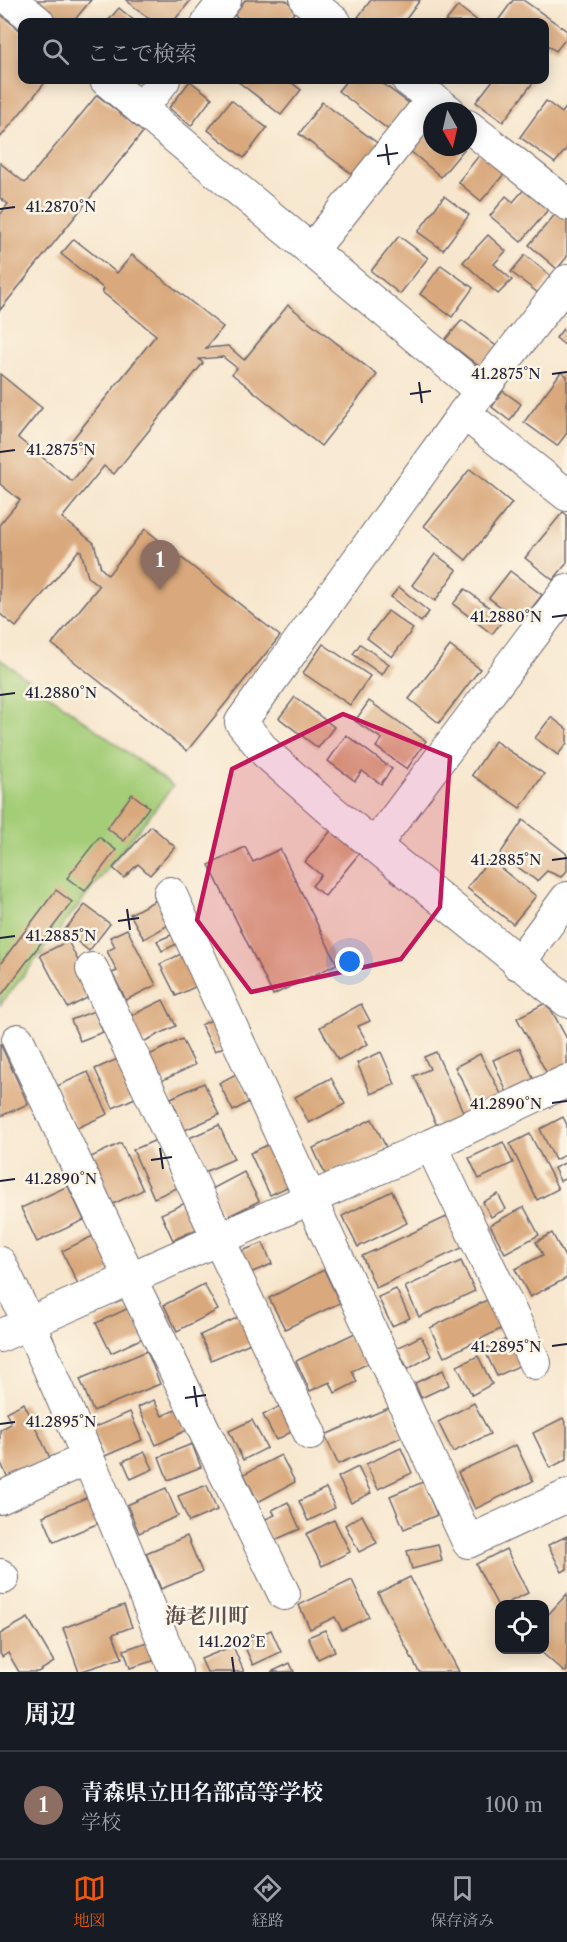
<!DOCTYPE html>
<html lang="ja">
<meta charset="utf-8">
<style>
:root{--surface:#171b24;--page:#242831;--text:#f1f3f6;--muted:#9ea1a6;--line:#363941;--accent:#ea580c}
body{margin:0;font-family:"Libre Caslon Text","Noto Serif JP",serif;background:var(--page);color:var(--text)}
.controls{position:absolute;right:18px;bottom:18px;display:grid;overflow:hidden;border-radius:12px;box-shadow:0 3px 15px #0003}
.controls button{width:54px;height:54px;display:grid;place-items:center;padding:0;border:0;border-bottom:2px solid var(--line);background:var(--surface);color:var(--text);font:30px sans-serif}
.compass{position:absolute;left:423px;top:102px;width:54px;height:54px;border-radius:50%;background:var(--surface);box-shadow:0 3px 15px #0003;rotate:172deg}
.you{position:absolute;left:350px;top:962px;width:21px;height:21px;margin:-15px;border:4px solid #fff;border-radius:50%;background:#1a73e8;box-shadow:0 0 0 9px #1a73e833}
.badge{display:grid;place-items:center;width:39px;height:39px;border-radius:50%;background:var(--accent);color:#fff;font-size:20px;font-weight:700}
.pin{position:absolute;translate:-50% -50px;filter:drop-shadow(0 2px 3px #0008)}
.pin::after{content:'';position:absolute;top:32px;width:21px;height:18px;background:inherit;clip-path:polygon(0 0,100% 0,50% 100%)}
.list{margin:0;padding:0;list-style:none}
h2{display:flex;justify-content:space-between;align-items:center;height:78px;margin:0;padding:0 24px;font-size:26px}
h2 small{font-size:20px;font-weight:400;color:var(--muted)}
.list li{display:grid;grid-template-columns:39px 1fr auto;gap:18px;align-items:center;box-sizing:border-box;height:108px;padding:0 24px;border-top:2px solid var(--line)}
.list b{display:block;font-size:22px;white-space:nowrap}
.list p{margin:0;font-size:20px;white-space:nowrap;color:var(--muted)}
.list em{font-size:20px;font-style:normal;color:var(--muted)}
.icon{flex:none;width:33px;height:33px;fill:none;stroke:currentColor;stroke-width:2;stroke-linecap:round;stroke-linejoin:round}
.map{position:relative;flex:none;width:567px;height:1672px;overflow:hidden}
.search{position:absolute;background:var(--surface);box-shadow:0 3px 15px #0003;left:18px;right:18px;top:18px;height:66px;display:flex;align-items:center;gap:15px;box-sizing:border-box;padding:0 21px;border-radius:12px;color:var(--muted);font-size:22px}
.sheet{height:186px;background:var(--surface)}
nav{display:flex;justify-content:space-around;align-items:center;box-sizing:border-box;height:84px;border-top:2px solid var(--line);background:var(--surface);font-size:16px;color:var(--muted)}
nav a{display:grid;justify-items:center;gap:3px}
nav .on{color:var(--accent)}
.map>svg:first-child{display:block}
.green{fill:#a4cd78;stroke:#63785a;stroke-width:1.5}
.building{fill:#d9a87c}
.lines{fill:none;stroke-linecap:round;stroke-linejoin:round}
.minor-casing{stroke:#6d676e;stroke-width:34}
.minor{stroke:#fff;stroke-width:32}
.marked{fill:#c2185b;fill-opacity:0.2;stroke:#c2185b;stroke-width:4.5;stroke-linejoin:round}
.ticks{fill:none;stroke:#22223b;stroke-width:2}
.labels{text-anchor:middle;stroke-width:5;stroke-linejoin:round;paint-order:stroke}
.quarter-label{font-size:21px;font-weight:bold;fill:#625152;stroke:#fcf5e5}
.ticks-label{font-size:15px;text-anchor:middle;fill:#22223b;stroke:#fcf5e5;stroke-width:5;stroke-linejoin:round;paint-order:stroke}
</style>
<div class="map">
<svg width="567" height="1672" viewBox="0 0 567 1672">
<rect width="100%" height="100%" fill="#fcf5e5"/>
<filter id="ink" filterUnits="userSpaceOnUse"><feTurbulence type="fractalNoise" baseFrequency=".0167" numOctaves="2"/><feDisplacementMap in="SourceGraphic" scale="12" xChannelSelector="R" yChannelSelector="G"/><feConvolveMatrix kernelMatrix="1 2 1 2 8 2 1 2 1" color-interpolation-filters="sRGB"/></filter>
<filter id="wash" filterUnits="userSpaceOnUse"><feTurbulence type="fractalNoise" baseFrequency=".008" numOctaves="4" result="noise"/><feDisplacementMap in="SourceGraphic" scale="24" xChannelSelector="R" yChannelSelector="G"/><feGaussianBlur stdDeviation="1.35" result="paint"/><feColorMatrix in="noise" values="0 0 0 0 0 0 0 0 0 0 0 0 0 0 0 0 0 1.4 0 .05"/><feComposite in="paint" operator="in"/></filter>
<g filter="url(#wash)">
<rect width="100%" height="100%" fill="#f7e6cd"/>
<!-- green -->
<path class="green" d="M0 659 173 786 0 1005Z"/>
<g id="blocks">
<!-- building -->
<g class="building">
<path d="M31 0H91L73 22H60Z"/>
<path d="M126 0H191L173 22H153Z"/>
<path d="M245 0H285L297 9 287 22H245L234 15Z"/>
<path d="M371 0H420L404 22H366L358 17Z"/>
<path d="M513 0H523L567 31V37L556 51 544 43V22H497Z"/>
<path d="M458 6 479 22H445Z"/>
<path d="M119 8 136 22H107Z"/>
<path d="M0 14 22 32V80H47L0 138Z"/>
<path d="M236 80H288L301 90 281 115Z"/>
<path d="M347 80H378L414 107 394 134 338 91Z"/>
<path d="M493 80H535L503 122 476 102Z"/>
<path d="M190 81 212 98 191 126 169 108Z"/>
<path d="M97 95 143 132 0 310V215L8 204 0 198V163L25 183Z"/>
<path d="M231 100 267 128 244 158 208 130Z"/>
<path d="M546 101 562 113 567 106V148L555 163 520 137Z"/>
<path d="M322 102 380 145 356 177 299 134Z"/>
<path d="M424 133 432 140V147H466L441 177 409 150Z"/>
<path d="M481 153 505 173 481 201 458 182Z"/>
<path d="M528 185 552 205 521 242 490 216 506 196 513 202Z"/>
<path d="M444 196 469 215 443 250 418 232Z"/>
<path d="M558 211 567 218V257L557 269 529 245Z"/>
<path d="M488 235 506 251 494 264 512 280 498 294 463 262Z"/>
<path d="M399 236 428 258 400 294 371 271Z"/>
<path d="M74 239 117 273 132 255 223 327 206 348 228 346 244 360 288 305 377 375 321 446 232 374 237 368 223 357 199 359 203 363 114 474 104 466 62 518 94 543 101 568 108 575 145 529 280 636 187 751 52 644 99 586 88 577 81 551 79 550 16 627 0 614V524L20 500 0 484V374L42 408 18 438 72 481 92 457 72 440 156 335 102 292 104 289 61 254Z"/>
<path d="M525 255 551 276 538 293 511 272Z"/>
<path d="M441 265 473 288 452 317 420 294Z"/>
<path d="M462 320 500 349 484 370 445 340Z"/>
<path d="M563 329 567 333V347L556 338Z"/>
<path d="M561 372 567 376V433L557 446 524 422Z"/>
<path d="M503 391 521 404 510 421 492 407Z"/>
<path d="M470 469 512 503 466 560 424 526Z"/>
<path d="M563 512 567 515V563L553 580 525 558Z"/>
<path d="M435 554 457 570 435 601 412 585Z"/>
<path d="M510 571 542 595 521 622 489 598Z"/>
<path d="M399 587 429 612 421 622 391 597Z"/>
<path d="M465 589 504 619 492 634 453 604Z"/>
<path d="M388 611 413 629 392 657 367 638Z"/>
<path d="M323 644 370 676 350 705 303 673Z"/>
<path d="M360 644 389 664 382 675 353 654Z"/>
<path d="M450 646 480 669 439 723 409 699Z"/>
<path d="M295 697 334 727 318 748 279 718Z"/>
<path d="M369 701 426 741 407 769 376 747 382 739 355 721Z"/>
<path d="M551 717 567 729V743L558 755 535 738Z"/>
<path d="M346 735 392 769 381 784 362 771 355 781 328 761Z"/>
<path d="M495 741 544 774 520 808 472 775Z"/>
<path d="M132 794 149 807 124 841 107 828Z"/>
<path d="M523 820 567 854V871L561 877 547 871 537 881 500 854Z"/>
<path d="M151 826 175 847 150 875 138 864 124 878 113 868Z"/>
<path d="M334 827 362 850 325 896 312 886 321 875 305 862Z"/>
<path d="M99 837 116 850 85 891 67 878Z"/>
<path d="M245 847 253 862 280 849 337 964 273 995 209 865Z"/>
<path d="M489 859 536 896 513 924 467 888Z"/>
<path d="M56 890 72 902 0 997V964Z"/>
<path d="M158 899 172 923 144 939 130 914Z"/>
<path d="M85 905 110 924 89 951 64 931Z"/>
<path d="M127 929 156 985 126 1000 112 973 117 971 107 951 115 947 110 937Z"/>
<path d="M176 933 181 942 162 951 157 941Z"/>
<path d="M68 941 95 994 68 1008 40 955Z"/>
<path d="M185 952 201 984 176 996 160 964Z"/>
<path d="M163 1000 176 1026 139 1044 126 1018Z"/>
<path d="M547 1002 567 1039V1068L549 1077 517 1018Z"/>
<path d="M361 1004 370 1021 358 1026 368 1044 338 1060 320 1027Z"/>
<path d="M94 1011 103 1032 80 1041 71 1020Z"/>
<path d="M213 1019 226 1046 215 1051 201 1025Z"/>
<path d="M182 1039 195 1065 159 1082 147 1056Z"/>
<path d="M0 1043 28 1104 1 1116 0 1114Z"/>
<path d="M520 1048 535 1083 508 1095 493 1060Z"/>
<path d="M381 1052 395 1084 371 1094 357 1063Z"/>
<path d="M436 1052 465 1116 438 1128 414 1076 430 1069 424 1057Z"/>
<path d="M480 1054 503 1098 478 1111 455 1067Z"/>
<path d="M120 1058 137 1097 113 1108 95 1069Z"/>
<path d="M88 1072 108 1114 77 1128 57 1086Z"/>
<path d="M236 1074 251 1101 233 1111 219 1083Z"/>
<path d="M331 1078 345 1104 309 1123 295 1097Z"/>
<path d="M204 1083 219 1115 185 1130 171 1098Z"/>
<path d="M563 1117 567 1125V1154L555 1160 540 1129Z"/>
<path d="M372 1119 386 1147 326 1176 313 1148Z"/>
<path d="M219 1125 234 1159 202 1173 187 1139Z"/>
<path d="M530 1134 558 1189 537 1200 510 1144Z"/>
<path d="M156 1140 177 1188 154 1198 133 1150Z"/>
<path d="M274 1142 294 1184 270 1195 250 1153Z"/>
<path d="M503 1142 513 1163 479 1179 469 1158Z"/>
<path d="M121 1143 143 1190 113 1204 91 1157Z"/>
<path d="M567 1162V1178L560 1181 554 1168Z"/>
<path d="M244 1172 259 1201 225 1218 210 1190Z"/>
<path d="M68 1186 84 1220 37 1242 21 1208Z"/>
<path d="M392 1191 407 1223 358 1247 342 1216Z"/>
<path d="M498 1194 506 1209 491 1217 483 1202Z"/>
<path d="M192 1200 204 1226 173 1240 161 1214Z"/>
<path d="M524 1207 539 1235 505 1253 490 1225Z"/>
<path d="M453 1214 468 1245 376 1288 362 1256Z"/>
<path d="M552 1233 567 1261V1278L530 1297 515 1269 543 1255 536 1242Z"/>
<path d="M97 1234 114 1268 79 1286 62 1251Z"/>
<path d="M263 1243 272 1264 250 1273 242 1251Z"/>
<path d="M461 1261 475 1291 419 1317 405 1287Z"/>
<path d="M324 1270 340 1303 285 1329 269 1298Z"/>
<path d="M204 1284 218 1310 177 1331 164 1305Z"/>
<path d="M396 1289 410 1318 392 1326 378 1297Z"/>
<path d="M491 1298 505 1327 444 1357 430 1328Z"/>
<path d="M129 1308 143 1338 111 1353 96 1323Z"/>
<path d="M243 1315 255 1341 211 1360 200 1335Z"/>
<path d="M355 1333 369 1363 352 1371 357 1382 335 1393 330 1382 310 1391 296 1361Z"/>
<path d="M421 1336 431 1356 408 1369 397 1348Z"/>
<path d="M509 1338 521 1365 497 1376 484 1349Z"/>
<path d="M147 1351 160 1384 93 1411 80 1379Z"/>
<path d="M478 1356 492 1384 472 1395 457 1366Z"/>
<path d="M443 1370 449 1385 421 1398 415 1383Z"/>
<path d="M154 1400 162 1416 177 1409 187 1430 156 1445 138 1407Z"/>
<path d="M24 1403 50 1458 8 1478 0 1461V1430L11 1424 6 1412Z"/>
<path d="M474 1403 490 1434 453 1452 438 1422Z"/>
<path d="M284 1404 297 1429 276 1440 263 1415Z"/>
<path d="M391 1407 404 1436 338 1464 325 1435Z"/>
<path d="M130 1412 142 1440 105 1456 93 1428Z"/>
<path d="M563 1418 567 1427V1459L550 1468 533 1433Z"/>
<path d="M252 1420 267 1448 243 1460 229 1431Z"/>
<path d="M192 1444 201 1467 168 1480 159 1457Z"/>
<path d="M516 1445 533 1481 475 1509 458 1472Z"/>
<path d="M401 1448 412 1473 378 1489 366 1464Z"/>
<path d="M145 1452 153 1469 131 1479 123 1461Z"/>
<path d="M281 1455 295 1482 258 1502 244 1474Z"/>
<path d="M358 1467 371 1493 351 1503 338 1477Z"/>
<path d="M423 1482 437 1515 404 1529 390 1496Z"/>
<path d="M207 1485 217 1510 189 1522 178 1496Z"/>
<path d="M166 1488 178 1516 139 1533 127 1505Z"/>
<path d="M326 1488 335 1508 308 1521 299 1501Z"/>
<path d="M88 1497 99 1523 54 1542 43 1516Z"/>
<path d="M288 1502 300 1529 270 1542 261 1521 275 1515 272 1510Z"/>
<path d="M362 1515 377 1543 359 1552 345 1525Z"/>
<path d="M334 1520 350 1552 322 1566 306 1534Z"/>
<path d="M187 1536 202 1572 161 1589 146 1553Z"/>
<path d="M567 1536V1569L562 1572 548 1545Z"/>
<path d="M438 1544 442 1561 412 1569 407 1551Z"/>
<path d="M506 1549 528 1593 505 1604H500V1610L476 1564Z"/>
<path d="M410 1577 459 1672H419L378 1593Z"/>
<path d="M352 1580 369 1617 342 1630 335 1617 310 1629 299 1605Z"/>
<path d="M567 1594V1671L564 1672 539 1650H544V1619Z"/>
<path d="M124 1605 132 1627 113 1634 122 1658 79 1672 63 1628Z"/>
<path d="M28 1618 54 1662 38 1672H19L8 1653 2 1657 0 1653V1634Z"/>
<path d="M271 1630 281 1652 253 1665 243 1643Z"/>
<path d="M325 1630 335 1651 318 1659 308 1637Z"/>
<path d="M150 1641 156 1660 130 1668 124 1650Z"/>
<path d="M233 1646 244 1672H207L201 1659Z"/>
<path d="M290 1663 294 1672H271Z"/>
</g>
</g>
</g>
<g filter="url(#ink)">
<use href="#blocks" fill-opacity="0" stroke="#6d676e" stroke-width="1.5"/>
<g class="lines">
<!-- minor casing -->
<g class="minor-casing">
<g id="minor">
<path d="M11 0 38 22"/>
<path d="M306 0 335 22"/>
<path d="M208 22 225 0"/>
<path d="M106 80 482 392"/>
<path d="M408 80 449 111"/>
<path d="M141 109 164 80"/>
<path d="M468 126 567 204"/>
<path d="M311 251 433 99"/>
<path d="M567 281 464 413 241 722 265 752 332 811 567 1001"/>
<path d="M464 413 567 495"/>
<path d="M375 845 567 590"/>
<path d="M170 893 468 1542 567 1496"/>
<path d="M518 964 567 898"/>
<path d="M92 969 310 1434"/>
<path d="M18 1040 130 1278 284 1594"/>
<path d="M431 1145 535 1363"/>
<path d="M0 1263C65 1396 120 1535 176 1672"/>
<path d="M0 1336 431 1145 567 1081"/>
<path d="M0 1498 88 1458"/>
<path d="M0 1575 3 1578"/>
</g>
</g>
<!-- minor -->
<use href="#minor" class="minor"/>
</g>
</g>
<!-- marked area -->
<path class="marked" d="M343 714 450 757 440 907 401 959 251 992 197 920 232 769Z"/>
<!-- ticks -->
<path class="ticks" d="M386 144 389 165M377 156 398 153M0 209 15 207M552 374 567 372M419 382 422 403M410 394 431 391M0 452 15 450M552 617 567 615M0 695 15 693M552 860 567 858M127 909 130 930M118 921 139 918M0 938 15 936M552 1103 567 1101M160 1148 163 1169M151 1160 172 1157M0 1181 15 1179M552 1346 567 1344M194 1386 197 1407M185 1398 206 1395M0 1424 15 1422M232 1657 234 1672"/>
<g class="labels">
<!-- quarter labels -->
<g class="quarter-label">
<text x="207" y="1623">海老川町</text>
</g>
</g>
<g class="ticks-label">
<text x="61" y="212">41.2870°N</text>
<text x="506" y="379">41.2875°N</text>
<text x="61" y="455">41.2875°N</text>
<text x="506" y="622">41.2880°N</text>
<text x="61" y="698">41.2880°N</text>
<text x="506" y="865">41.2885°N</text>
<text x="61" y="941">41.2885°N</text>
<text x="506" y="1109">41.2890°N</text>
<text x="61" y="1184">41.2890°N</text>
<text x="506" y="1352">41.2895°N</text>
<text x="61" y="1427">41.2895°N</text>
<text x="232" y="1647">141.202°E</text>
</g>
</svg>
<div class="controls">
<button><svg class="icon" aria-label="locate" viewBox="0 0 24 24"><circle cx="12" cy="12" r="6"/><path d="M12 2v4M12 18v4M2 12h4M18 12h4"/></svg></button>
</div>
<svg class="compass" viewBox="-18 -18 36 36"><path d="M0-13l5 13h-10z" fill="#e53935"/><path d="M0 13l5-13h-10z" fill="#9ea1a6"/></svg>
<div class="you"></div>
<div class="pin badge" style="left:160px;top:590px;background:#8d6e63">1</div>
<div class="search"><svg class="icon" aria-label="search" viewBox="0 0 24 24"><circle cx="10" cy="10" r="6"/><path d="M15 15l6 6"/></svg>ここで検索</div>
</div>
<section class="sheet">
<h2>周辺<small></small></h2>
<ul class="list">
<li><span class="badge" style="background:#8d6e63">1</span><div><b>青森県立田名部高等学校</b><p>学校</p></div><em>100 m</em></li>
</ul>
</section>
<nav>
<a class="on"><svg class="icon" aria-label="map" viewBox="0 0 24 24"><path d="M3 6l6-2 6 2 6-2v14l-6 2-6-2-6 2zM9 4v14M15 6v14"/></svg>地図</a>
<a><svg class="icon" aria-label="directions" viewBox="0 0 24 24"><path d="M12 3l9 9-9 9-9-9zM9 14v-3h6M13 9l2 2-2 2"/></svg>経路</a>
<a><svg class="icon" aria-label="saved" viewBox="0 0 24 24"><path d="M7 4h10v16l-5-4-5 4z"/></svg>保存済み</a>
</nav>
